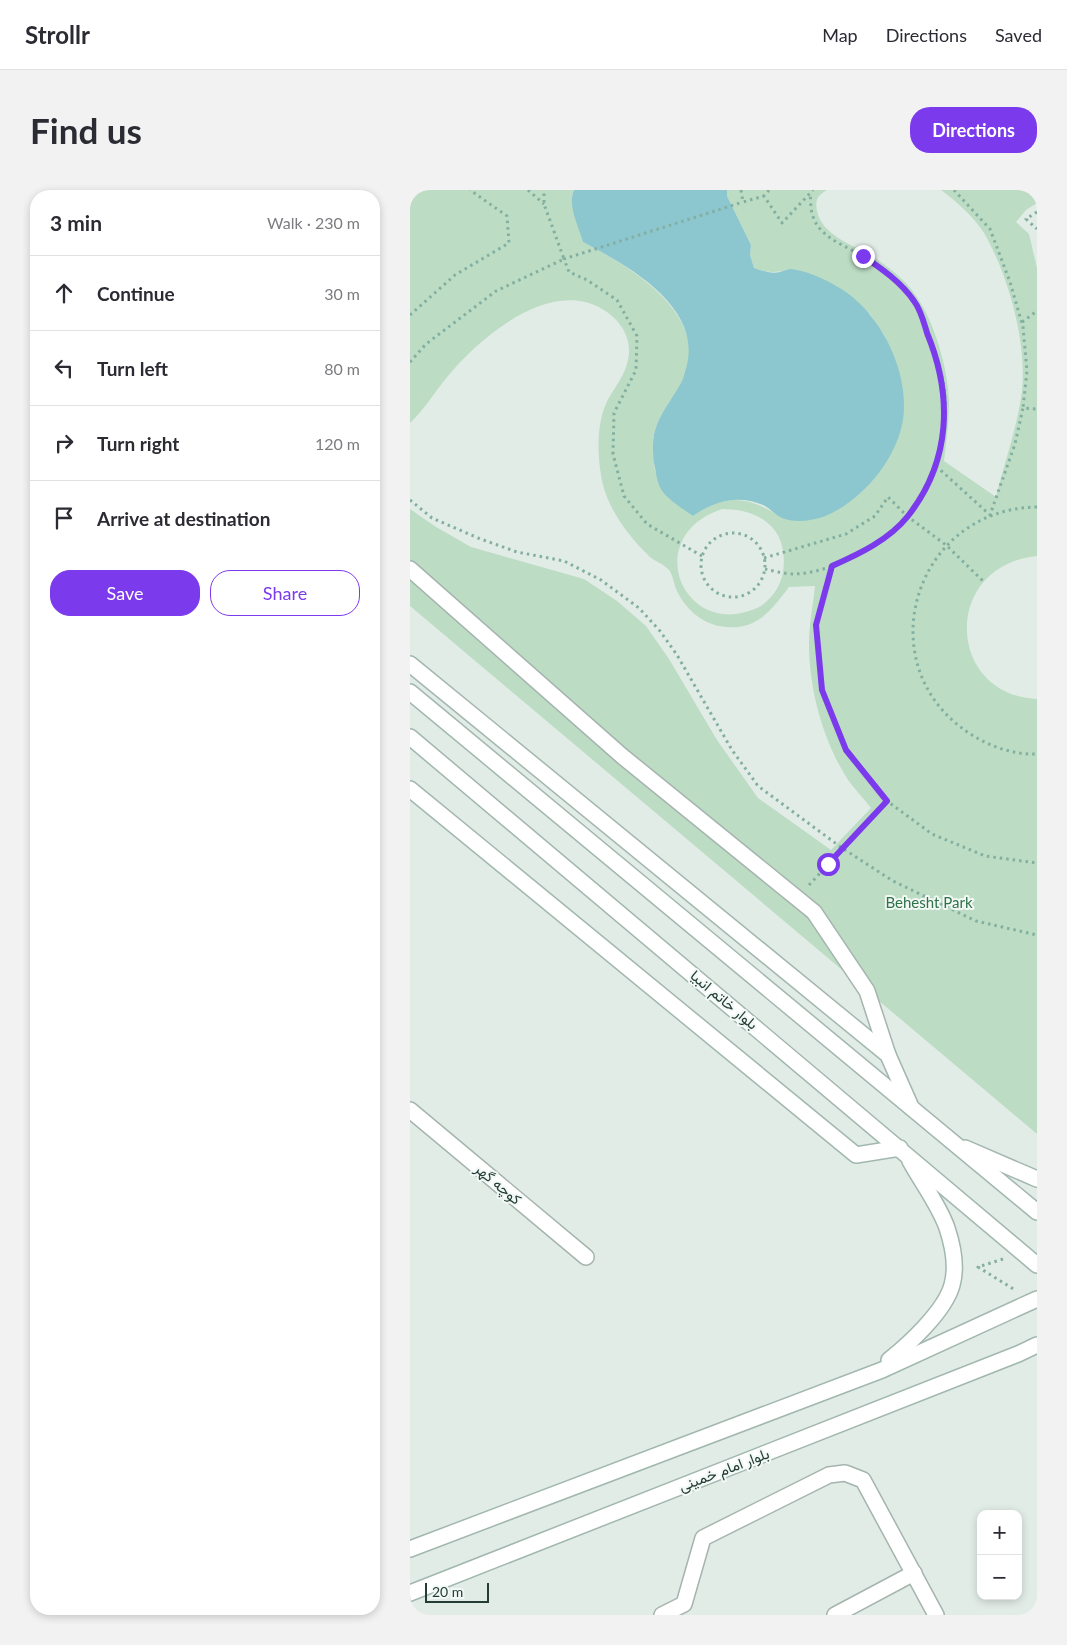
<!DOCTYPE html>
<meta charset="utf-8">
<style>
:root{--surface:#fff;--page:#f2f2f3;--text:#2b2b33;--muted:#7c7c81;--line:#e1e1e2;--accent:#7c3aed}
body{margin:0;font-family:Lato,Vazirmatn,sans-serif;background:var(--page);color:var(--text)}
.controls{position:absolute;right:15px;bottom:15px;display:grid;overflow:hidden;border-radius:10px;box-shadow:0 2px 8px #0003}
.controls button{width:45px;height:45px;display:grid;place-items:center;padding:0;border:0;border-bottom:1px solid var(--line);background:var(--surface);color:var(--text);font:25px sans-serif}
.scale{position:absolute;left:15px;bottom:12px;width:64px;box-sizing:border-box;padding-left:5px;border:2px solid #233c35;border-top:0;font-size:14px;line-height:18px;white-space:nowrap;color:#233c35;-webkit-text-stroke:4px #f2f8f5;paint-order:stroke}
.stop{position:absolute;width:15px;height:15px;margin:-11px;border:4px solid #7c3aed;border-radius:50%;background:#fff}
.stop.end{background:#7c3aed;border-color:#fff;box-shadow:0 1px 5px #0008}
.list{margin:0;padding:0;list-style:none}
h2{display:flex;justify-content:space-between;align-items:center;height:65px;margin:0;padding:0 20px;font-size:21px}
h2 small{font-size:16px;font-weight:400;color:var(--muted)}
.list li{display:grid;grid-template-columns:32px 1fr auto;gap:15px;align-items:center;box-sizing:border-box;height:75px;padding:0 20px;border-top:1px solid var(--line)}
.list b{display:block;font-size:19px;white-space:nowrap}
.list em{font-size:16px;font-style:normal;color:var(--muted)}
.actions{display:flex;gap:10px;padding:15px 20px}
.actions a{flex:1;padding:11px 0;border:1px solid var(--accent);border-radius:20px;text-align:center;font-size:18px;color:var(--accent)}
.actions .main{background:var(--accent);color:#fff}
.icon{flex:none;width:28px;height:28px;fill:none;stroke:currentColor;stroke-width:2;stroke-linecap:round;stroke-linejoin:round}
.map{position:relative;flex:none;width:627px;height:1425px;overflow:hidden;border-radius:20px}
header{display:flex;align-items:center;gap:30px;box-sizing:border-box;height:70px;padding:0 25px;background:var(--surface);border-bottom:1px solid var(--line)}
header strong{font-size:24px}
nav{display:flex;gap:28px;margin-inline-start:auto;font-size:18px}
.intro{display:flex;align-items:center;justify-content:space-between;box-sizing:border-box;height:120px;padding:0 30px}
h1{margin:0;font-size:35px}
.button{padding:12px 22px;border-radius:20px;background:var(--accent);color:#fff;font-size:18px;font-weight:700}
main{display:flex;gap:30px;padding:0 30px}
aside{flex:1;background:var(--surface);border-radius:20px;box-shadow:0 2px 8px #0003}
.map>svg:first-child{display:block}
.green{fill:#bcdcc4;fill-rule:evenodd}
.water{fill:#8cc6cf}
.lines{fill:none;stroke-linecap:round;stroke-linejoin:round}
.street-casing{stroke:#a5b4ae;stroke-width:18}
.secondary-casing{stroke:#a1b7af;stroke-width:18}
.path{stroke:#83afa0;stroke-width:3;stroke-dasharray:2.5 4;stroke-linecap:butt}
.street{stroke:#fff;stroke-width:15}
.secondary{stroke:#fff;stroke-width:15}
.route{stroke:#7c3aed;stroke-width:6}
.labels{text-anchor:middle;stroke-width:4;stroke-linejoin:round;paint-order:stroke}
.park-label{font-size:15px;fill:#2e7247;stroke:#f2f8f5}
.street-label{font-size:15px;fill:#233c35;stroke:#f2f8f5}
</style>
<header>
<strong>Strollr</strong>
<nav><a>Map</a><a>Directions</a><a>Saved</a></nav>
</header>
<div class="intro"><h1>Find us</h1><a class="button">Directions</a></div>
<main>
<aside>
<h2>3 min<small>Walk · 230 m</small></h2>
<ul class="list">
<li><svg class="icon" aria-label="ahead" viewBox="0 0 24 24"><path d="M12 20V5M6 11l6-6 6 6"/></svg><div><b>Continue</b></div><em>30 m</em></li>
<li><svg class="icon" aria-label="left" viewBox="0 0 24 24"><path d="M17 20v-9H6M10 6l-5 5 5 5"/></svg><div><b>Turn left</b></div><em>80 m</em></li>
<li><svg class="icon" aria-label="right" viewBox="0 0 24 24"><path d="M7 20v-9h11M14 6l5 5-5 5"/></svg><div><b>Turn right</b></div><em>120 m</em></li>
<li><svg class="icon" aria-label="arrive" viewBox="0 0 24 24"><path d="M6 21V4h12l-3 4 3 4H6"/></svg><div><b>Arrive at destination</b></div></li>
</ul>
<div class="actions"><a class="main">Save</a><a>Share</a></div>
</aside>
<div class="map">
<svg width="627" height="1425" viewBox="0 0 627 1425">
<rect width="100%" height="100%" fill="#e2ece7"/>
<!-- green -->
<path class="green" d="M0 0H164L162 5 173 52C220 77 305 126 272 192 258 220 238 232 244 268 244 272 244 279 246 283 251 294 274 316 283 326 315 303 340 306 372 328L451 302 468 283 482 261 494 217 487 175 474 145 460 124 380 79C366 83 357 83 344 78L340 65 341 55 317 6V0H417C407 6 405 10 407 21 413 48 448 56 468 70 481 79 495 90 504 103 524 129 539 181 539 214 539 233 536 252 534 271L586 307C594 274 606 241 611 208 619 158 599 86 574 43 564 27 546 11 531 0H627V13L616 20 606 32 619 44 627 78V366C531 376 536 505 627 509V944L0 416V319L26 337 61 357 174 389 207 411 236 436 259 469 307 550 348 608 421 660 461 618C453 607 442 597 435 585 412 547 399 498 399 453 399 435 403 415 405 396L379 397C360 422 345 443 309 436 290 432 275 418 267 401 264 395 263 385 259 380 254 374 246 372 240 367 220 348 200 322 193 295 187 269 185 230 200 206 209 191 218 180 219 162 220 144 207 127 192 119 140 88 70 147 38 186 25 201 15 219 0 233ZM312 319C352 319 379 340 373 382 371 396 360 412 347 418 274 451 229 347 312 319Z"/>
<!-- water -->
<path class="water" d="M164 0H317V6L341 55 340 65 344 78C353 81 361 84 370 82 374 81 377 79 381 79 399 81 421 92 436 102 470 126 495 175 494 217 494 262 454 311 413 327 401 331 384 333 372 328 365 325 360 318 353 315 328 304 304 311 283 326 273 319 260 311 253 302 247 295 246 282 244 273 239 233 253 225 271 193 274 188 275 181 277 175 291 115 216 75 173 52 169 37 157 15 164 0Z"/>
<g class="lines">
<!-- street casing -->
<g class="street-casing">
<g id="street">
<path d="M0 379 212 566 404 722 457 801 478 865"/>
<path d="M0 920 176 1067"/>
<path d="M252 1425 274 1414 293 1348 419 1285 435 1283 453 1290 526 1425"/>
<path d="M425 1425 504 1383"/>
</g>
</g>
<!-- secondary casing -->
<g class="secondary-casing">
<g id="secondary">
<path d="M0 474 478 865 501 917"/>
<path d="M0 502 627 1022"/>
<path d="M0 547 627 1075"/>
<path d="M0 599 446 965 490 958"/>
<path d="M555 958 627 989"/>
<path d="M479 1170C499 1154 535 1121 542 1095 547 1077 543 1056 537 1038 529 1015 512 993 500 971"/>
<path d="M0 1359 472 1180 627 1109"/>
<path d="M0 1403 608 1164 627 1155"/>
</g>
</g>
<!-- path -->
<g class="path">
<path d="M118 0 134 14"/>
<path d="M331 0 333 12 354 6"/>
<path d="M359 0 354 6 372 33 403 0"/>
<path d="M544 0 580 39 600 92 613 137 617 181 613 218"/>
<path d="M627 22 616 29 627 39"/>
<path d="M0 125 45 85 99 53 97 26 60 0"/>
<path d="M612 132 627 121"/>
<path d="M0 172 16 154 86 101 154 69 134 14V0"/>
<path d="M526 276 580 325 605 254 613 218 627 219"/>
<path d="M0 310 22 328 68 348 107 362 154 371 191 390 229 418 250 441 267 465 322 560 348 596 432 658 483 691 566 731 627 745"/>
<path d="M627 317C502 319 456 479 562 545 581 557 605 565 627 564"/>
<circle cx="323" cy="375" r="32"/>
<path d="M292 366 237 334 214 306 203 264 204 223 226 180 227 146 207 110 177 90 159 82 154 69 333 12"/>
<path d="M354 368 436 344 465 326 478 307 497 326 536 355 573 391"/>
<path d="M422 377 406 435 412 499 436 560 477 611 522 644 575 666 627 673"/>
<path d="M355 379C364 381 375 384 384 384 415 383 443 368 468 352 513 323 534 265 535 214 536 190 525 163 517 140 513 132 511 120 505 112 494 94 472 79 454 67 437 56 412 49 404 29 400 21 401 11 400 3"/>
<path d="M399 695 477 611"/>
<path d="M593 1069 568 1077 605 1100"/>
</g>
<!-- street -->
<use href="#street" class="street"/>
<!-- secondary -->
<use href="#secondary" class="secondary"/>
</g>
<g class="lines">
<!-- route -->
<path class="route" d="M418 674 477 611 436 560 412 500 406 435 422 376C449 364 479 350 498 326 541 271 543 206 517 143 514 133 511 120 504 111 491 92 472 79 453 66"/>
</g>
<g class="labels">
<!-- park labels -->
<g class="park-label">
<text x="519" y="718">Behesht Park</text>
</g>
<!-- street labels -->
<g class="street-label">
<text transform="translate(314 810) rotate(40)" y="5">بلوار خاتم انبیا</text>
<text transform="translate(88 994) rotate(40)" y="5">کوچه گهر</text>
<text transform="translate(314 1280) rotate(-21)" y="5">بلوار امام خمینی</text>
</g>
</g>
</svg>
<div class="controls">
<button>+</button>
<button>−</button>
</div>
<div class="scale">20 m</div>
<div class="stop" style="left:418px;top:674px"></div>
<div class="stop end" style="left:453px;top:66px"></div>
</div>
</main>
